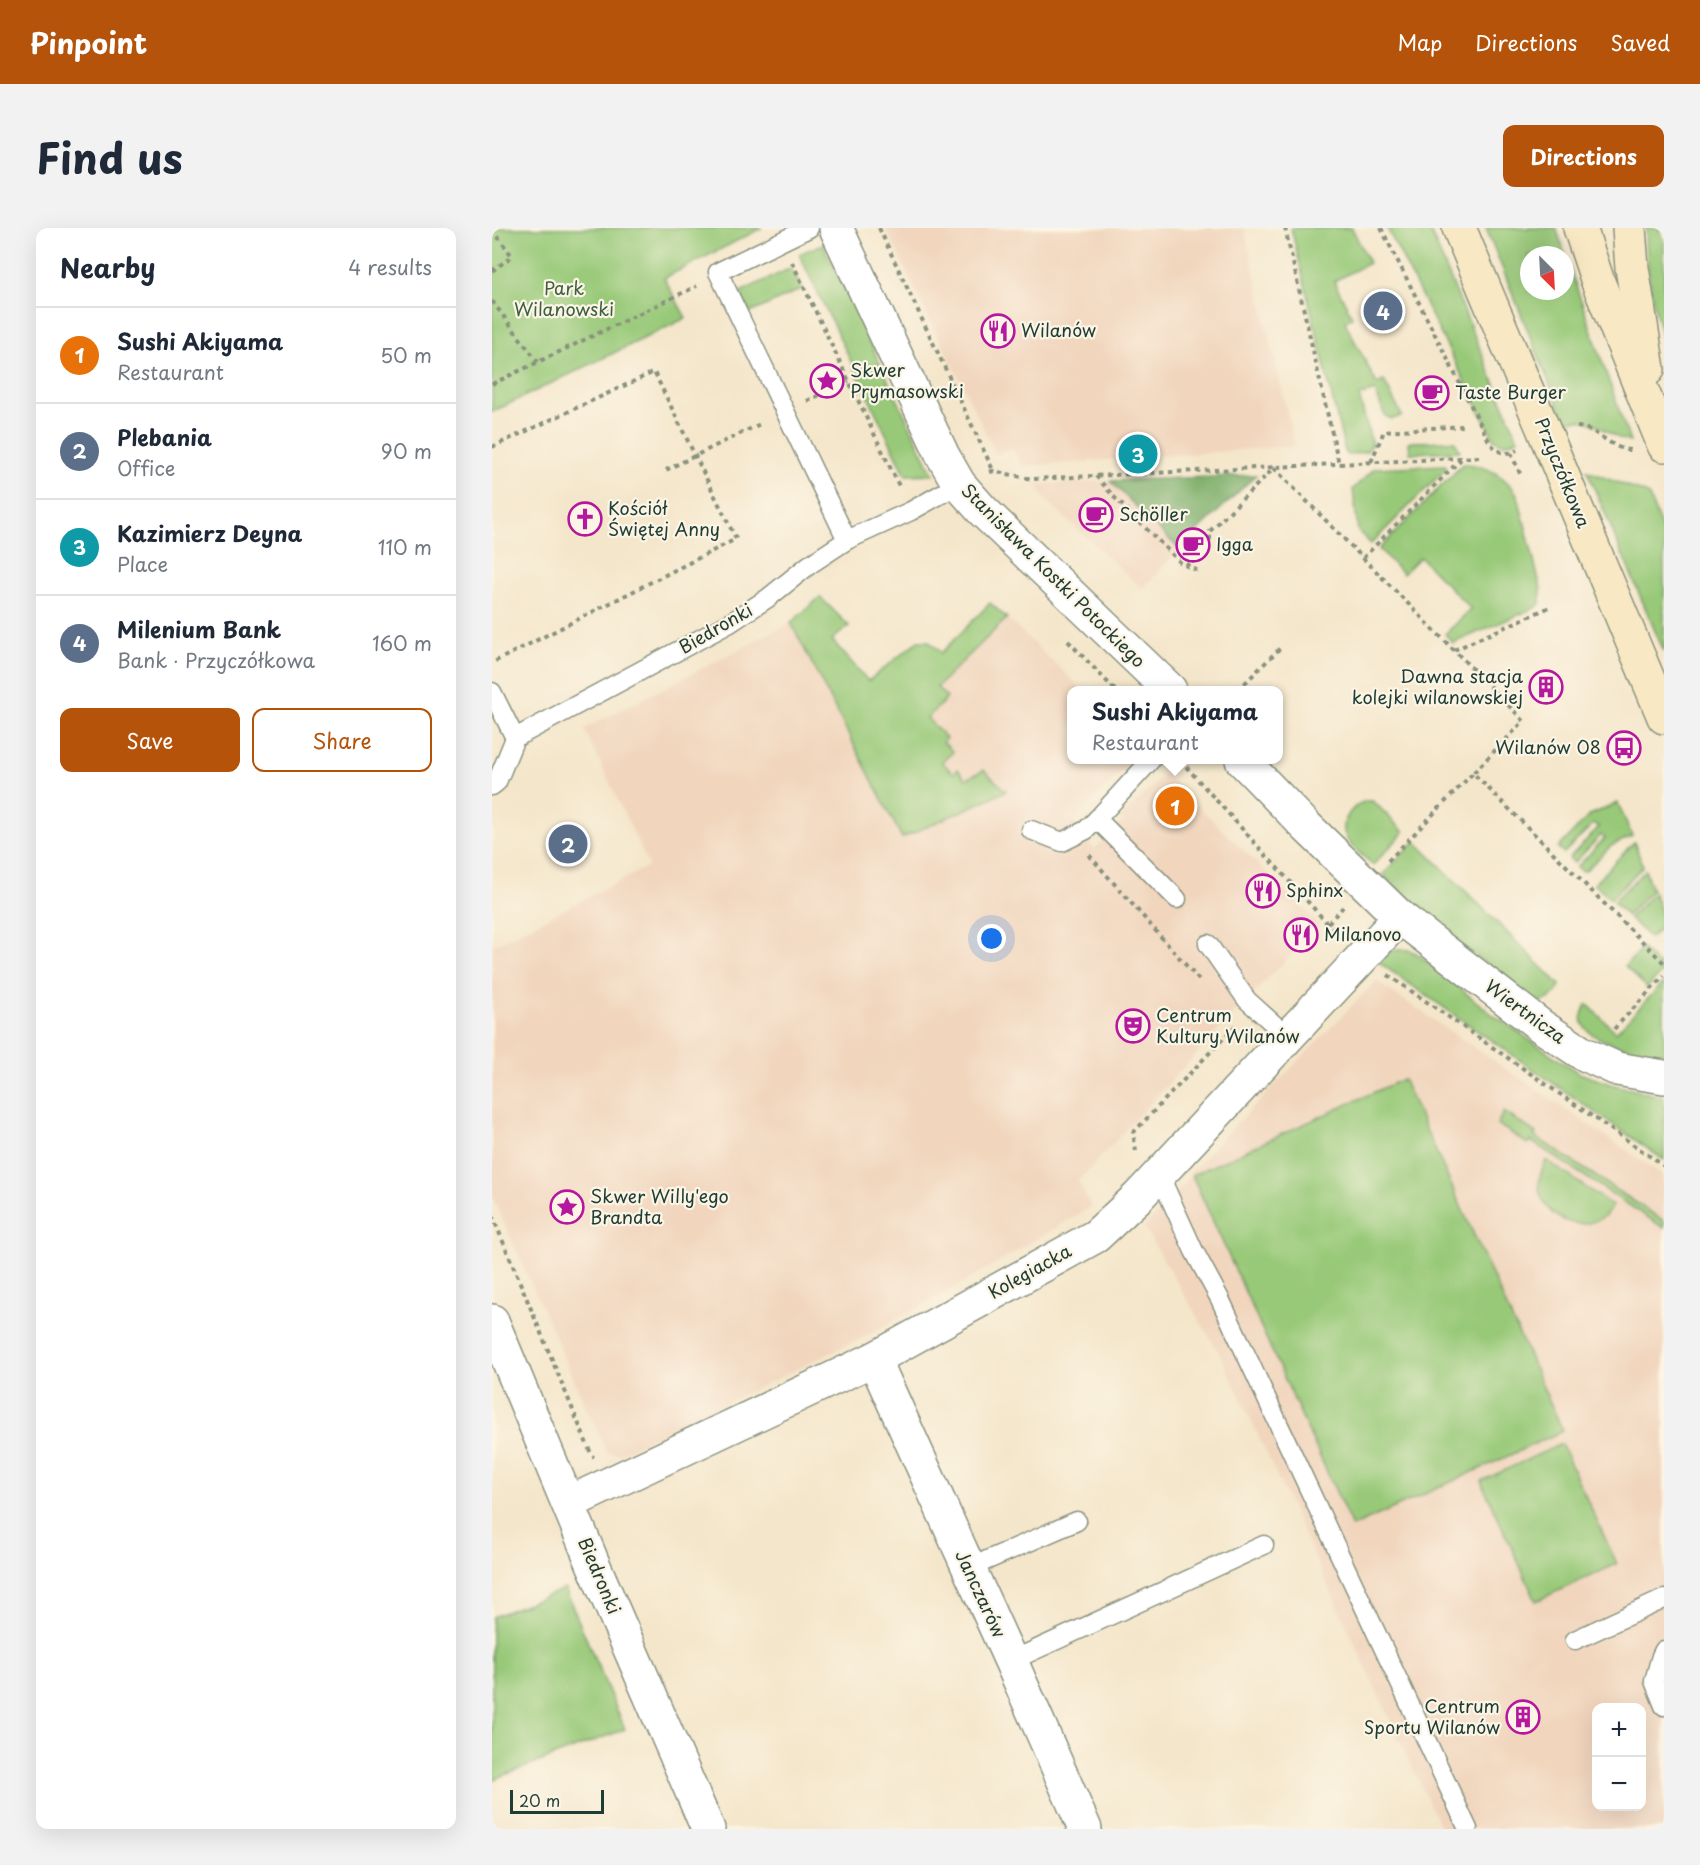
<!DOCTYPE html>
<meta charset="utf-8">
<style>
:root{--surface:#fff;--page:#f2f2f3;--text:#1f2937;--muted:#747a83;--line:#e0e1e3;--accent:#b45309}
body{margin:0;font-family:"Playpen Sans",sans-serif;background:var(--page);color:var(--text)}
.controls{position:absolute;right:18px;bottom:18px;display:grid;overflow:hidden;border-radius:12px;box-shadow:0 6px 24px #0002}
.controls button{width:54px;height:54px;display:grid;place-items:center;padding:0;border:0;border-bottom:2px solid var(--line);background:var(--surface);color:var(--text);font:30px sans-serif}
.compass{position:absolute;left:1028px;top:18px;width:54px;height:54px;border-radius:50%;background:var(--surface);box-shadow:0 6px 24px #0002;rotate:156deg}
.scale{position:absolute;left:18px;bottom:15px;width:94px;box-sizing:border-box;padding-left:6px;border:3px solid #1f3d34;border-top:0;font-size:16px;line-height:21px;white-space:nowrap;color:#1f3d34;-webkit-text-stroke:4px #fcf5e5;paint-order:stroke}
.you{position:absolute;left:500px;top:711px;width:21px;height:21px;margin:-15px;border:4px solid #fff;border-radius:50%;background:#1a73e8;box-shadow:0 0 0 9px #1a73e833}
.badge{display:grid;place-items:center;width:39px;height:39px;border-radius:50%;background:var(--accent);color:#fff;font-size:20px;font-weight:700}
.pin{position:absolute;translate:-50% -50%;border:3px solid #fff;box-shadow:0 2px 6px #0006}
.popup{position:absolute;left:575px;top:458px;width:216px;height:78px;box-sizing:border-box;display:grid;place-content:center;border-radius:12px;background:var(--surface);filter:drop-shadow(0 2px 4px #0005);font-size:20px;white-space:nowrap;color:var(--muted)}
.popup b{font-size:22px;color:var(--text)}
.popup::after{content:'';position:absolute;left:50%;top:100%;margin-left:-12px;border:12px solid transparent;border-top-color:var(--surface)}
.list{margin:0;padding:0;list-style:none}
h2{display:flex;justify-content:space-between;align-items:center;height:78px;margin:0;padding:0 24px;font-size:26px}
h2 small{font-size:20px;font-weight:400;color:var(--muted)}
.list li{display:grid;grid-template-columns:39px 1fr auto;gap:18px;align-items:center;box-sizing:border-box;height:96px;padding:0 24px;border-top:2px solid var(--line)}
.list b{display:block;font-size:22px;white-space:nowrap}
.list p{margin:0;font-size:20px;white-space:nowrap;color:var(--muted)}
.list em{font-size:20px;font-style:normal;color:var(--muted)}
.actions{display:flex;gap:12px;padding:18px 24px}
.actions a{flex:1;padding:14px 0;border:2px solid var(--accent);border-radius:12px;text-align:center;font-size:21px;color:var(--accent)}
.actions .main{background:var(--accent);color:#fff}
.map{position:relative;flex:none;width:1172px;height:1601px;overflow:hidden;border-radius:12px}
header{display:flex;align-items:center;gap:36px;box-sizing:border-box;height:84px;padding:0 30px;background:var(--accent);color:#fff}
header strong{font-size:28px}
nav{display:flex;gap:33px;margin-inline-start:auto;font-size:21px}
.intro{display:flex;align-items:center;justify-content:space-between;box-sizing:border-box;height:144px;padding:0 36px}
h1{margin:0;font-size:42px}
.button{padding:15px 27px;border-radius:12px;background:var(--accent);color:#fff;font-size:21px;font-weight:700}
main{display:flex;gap:36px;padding:0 36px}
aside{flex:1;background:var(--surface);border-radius:12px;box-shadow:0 6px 24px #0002}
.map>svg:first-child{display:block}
.built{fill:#f1d5bd;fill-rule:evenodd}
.green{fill:#98c978;stroke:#5c8356;stroke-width:1.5;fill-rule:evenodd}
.forest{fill:#7aad68;stroke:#4c754e;stroke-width:1.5}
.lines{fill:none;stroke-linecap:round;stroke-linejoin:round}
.lane-casing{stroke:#8a927f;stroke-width:21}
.street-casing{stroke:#8a927f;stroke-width:36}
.secondary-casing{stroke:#8a927f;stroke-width:36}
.path{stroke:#8a927f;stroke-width:4;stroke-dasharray:4.5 4.5;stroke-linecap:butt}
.lane{stroke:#fff;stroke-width:18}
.street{stroke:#fff;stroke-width:33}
.secondary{stroke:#f8e8c3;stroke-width:33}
.labels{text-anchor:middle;stroke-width:4.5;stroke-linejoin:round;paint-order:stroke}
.park-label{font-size:18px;fill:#3d6045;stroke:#fcf5e5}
.poi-label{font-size:18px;fill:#1f3d34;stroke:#fcf5e5;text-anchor:start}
.street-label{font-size:18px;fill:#1f3d34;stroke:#fcf5e5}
</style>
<header>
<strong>Pinpoint</strong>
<nav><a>Map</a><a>Directions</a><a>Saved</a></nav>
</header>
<div class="intro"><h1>Find us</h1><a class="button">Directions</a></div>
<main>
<aside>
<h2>Nearby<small>4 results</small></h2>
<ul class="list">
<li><span class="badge" style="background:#e8710a">1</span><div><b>Sushi Akiyama</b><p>Restaurant</p></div><em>50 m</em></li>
<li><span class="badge" style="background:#5c6f8a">2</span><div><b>Plebania</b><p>Office</p></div><em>90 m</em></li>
<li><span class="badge" style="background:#0f9aa8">3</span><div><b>Kazimierz Deyna</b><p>Place</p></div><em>110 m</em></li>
<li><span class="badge" style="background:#5c6f8a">4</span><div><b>Milenium Bank</b><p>Bank · Przyczółkowa</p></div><em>160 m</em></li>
</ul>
<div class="actions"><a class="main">Save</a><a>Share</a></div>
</aside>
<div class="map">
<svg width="1172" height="1601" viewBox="0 0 1172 1601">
<rect width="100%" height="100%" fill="#fcf5e5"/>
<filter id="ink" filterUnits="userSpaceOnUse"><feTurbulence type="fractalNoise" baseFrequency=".0167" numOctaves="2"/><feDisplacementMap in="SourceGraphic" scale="12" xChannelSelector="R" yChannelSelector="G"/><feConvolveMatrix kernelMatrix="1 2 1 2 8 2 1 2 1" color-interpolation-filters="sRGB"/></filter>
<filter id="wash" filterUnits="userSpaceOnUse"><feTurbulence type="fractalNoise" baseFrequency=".008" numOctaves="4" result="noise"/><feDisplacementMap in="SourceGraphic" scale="24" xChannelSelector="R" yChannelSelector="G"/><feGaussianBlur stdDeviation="1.35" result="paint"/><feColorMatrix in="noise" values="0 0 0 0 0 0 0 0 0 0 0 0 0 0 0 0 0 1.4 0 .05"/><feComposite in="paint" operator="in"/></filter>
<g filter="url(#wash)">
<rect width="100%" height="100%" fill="#f4e6ca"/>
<!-- built -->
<g class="built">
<path d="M393 0H752L803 218 531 238 520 220 504 226Z"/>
<path d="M618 253 687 321 651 361 553 271 544 256Z"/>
<path d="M515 390 591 462H580V532H641L581 592 602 622 630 593 628 590 673 546 828 697 745 782 586 953 599 979 474 1053 378 1106 128 1226 114 1223 0 968V718L157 638 92 501 299 395 410 610 514 563 492 542 474 552 461 545 450 534 451 514 454 510 435 490 445 459Z"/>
<path d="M884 753 1172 948V1601H949L731 1132 652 999 694 955 701 941ZM1104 1480H1150V1578H1104Z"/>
</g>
<!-- green -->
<g class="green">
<path d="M0 0H270L172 50 194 90 0 184Z"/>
<path d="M799 0H860L877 35 842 53 860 89 853 94 885 156 892 153 910 188 900 191 893 188 883 163 867 168 880 216 875 223 856 227 853 223Z"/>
<path d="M895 0H937L1026 211C1017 215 1011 218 1002 211Z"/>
<path d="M994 0H1064L1138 214C1114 209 1100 185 1073 194ZM1037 27H1073V63H1037Z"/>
<path d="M1154 0H1166L1172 11V113C1159 76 1154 39 1154 0Z"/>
<path d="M331 16 441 246 414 247 307 26Z"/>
<path d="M299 40 310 61 258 85 248 64Z"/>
<path d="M963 213 968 223 918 225 917 214Z"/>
<path d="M971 236C994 236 1015 249 1026 268L1049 361 1048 375 1045 379 961 415 953 406 979 381 928 329 911 346 887 321Z"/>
<path d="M953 237 955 240 879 316 866 303 861 261 883 240Z"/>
<path d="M1095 243 1156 266 1172 306V424Z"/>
<path d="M328 369 357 398 340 412 376 453 426 413H437L449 425 498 375 515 390 445 459 455 470 435 490 454 510 451 514 461 524 450 534 461 545 466 541 474 551 492 542 514 563 410 610 299 395Z"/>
<path d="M873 573H881L912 604 881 637C874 630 865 624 859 617 844 600 855 581 873 573Z"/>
<path d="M1126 575 1140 608 1119 618 1093 643 1091 642 1090 643 1085 639 1113 610 1109 607 1082 635 1077 630 1107 599 1102 595 1072 625 1066 620 1098 587Z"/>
<path d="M923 613 1068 757C1063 769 1054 775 1041 773L950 701 891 647Z"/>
<path d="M1142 614 1151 638 1119 671 1102 656Z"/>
<path d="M1153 642 1160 662 1135 688 1121 674Z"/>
<path d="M1162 665 1172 691V696L1158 710 1137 690Z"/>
<path d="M1150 721 1172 742 1155 760 1133 738Z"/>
<path d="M905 722H917L924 725 1001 787 1087 845 1118 856 1172 869V932L886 734 897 724Z"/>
<path d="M1172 754V826C1151 824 1069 813 1095 776L1124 804Z"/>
<path d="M911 851 1071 1203 860 1299 700 947Z"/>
<path d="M1012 884 1044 905 1042 908 1172 993V1000L1039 913 1036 916 1005 896Z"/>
<path d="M1054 932 1121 978C1118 982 1115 986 1111 989 1086 1006 1050 989 1047 959 1046 949 1051 941 1054 932Z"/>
<path d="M1069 1216 1125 1336 1044 1373 989 1253Z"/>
<path d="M73 1361 133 1501 0 1552V1389Z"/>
</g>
<!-- forest -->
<path class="forest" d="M764 247 687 321 618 253Z"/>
</g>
<g filter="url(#ink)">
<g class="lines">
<!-- lane casing -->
<g class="lane-casing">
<g id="lane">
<path d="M317 0 226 44 355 312"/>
<path d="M0 464 23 510"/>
<path d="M659 532 605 591 685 671"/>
<path d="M0 558 5 554 23 510 238 395 276 370 317 337 355 312 419 283 467 256"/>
<path d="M539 602 570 614 594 602 605 591"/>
<path d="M716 716 755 772 795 808"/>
<path d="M667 946 702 1023 728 1071 976 1601"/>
<path d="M477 1340 585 1293"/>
<path d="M1083 1412 1172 1371"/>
<path d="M1172 1422 1169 1428 1162 1453 1172 1478"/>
<path d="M519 1433 772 1317"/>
</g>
</g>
<!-- street casing -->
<g class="street-casing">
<g id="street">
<path d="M344 0 451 228 467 256 490 282 678 462"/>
<path d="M750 532 815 599 908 689 1049 798 1090 825 1125 841 1172 849"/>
<path d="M0 1093 102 1338 216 1601"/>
<path d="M382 1131 519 1433 593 1601"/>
<path d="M77 1275 382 1131 604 1008 646 969 908 689"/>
</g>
</g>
<!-- secondary casing -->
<g class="secondary-casing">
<g id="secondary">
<path d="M967 0 1172 489"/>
<path d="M1088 0 1106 54 1172 217"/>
<path d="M1137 0 1140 40 1156 141"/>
</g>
</g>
<!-- path -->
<g class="path">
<path d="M387 0 501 242"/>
<path d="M793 0 847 236"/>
<path d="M889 0 998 215C1007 225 1013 228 1025 222"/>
<path d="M0 1 20 28 0 43"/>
<path d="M300 34 408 260"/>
<path d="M0 73 46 134"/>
<path d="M0 156 205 58"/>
<path d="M315 173 357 153"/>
<path d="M1085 199C1105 199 1120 223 1140 222"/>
<path d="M0 219 162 144 244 311 0 435"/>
<path d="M1019 225 1029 248"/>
<path d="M879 234 892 203 972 198"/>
<path d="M174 242 270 195"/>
<path d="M498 244 501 243 540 251 988 229"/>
<path d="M604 248 623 270 690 336 709 344"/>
<path d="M871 330 969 231"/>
<path d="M694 338 718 315V303L782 240 1032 493 981 545 1172 735"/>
<path d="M576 413 623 462"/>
<path d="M962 422 1060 378"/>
<path d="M746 462 788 420"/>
<path d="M688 532 835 695 849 708"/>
<path d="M597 627 707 752"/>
<path d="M896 633 981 545"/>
<path d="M836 695 851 679"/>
<path d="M896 747 1172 938"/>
<path d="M1122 801 1172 748"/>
<path d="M644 923 641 905 746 795"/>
<path d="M0 987 100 1228 102 1229"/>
</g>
<!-- lane -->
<use href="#lane" class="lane"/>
<!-- street -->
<use href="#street" class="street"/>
<!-- secondary -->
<use href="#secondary" class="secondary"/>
</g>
</g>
<!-- icons -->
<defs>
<g id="restaurant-ring" transform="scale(1.725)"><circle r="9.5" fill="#fcf5e5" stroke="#b5179e" stroke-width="1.5"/><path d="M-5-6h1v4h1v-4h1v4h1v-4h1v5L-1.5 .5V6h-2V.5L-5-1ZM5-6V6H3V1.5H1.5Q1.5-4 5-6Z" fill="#b5179e"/></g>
<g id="sight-ring" transform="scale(1.725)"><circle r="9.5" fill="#fcf5e5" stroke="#b5179e" stroke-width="1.5"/><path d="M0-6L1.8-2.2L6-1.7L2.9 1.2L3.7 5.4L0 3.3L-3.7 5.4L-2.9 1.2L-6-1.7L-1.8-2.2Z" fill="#b5179e"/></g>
<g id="cafe-ring" transform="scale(1.725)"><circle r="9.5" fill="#fcf5e5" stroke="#b5179e" stroke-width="1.5"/><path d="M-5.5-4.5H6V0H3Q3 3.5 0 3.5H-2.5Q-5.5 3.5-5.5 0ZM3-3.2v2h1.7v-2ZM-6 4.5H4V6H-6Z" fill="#b5179e"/></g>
<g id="church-ring" transform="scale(1.725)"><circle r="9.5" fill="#fcf5e5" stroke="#b5179e" stroke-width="1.5"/><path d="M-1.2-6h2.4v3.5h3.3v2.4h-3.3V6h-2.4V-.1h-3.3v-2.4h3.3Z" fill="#b5179e"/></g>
<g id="building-ring" transform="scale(1.725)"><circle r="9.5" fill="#fcf5e5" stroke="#b5179e" stroke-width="1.5"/><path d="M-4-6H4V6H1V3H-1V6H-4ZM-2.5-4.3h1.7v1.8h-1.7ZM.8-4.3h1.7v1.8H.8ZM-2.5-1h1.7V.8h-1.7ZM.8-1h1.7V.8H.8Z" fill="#b5179e"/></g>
<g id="bus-ring" transform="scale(1.725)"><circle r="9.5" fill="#fcf5e5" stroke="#b5179e" stroke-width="1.5"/><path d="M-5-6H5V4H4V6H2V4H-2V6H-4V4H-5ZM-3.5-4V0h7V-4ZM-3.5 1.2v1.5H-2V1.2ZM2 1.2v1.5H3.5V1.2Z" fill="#b5179e"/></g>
<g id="theatre-ring" transform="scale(1.725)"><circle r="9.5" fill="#fcf5e5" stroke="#b5179e" stroke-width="1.5"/><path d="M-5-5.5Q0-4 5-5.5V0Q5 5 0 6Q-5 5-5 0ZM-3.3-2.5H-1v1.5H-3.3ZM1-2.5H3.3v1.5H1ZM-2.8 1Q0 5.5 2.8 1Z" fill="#b5179e"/></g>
</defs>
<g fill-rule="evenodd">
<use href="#restaurant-ring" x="506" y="103"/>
<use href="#sight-ring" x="335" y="153"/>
<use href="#cafe-ring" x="940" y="165"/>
<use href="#cafe-ring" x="604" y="287"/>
<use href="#church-ring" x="93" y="291"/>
<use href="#cafe-ring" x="701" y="317"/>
<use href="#building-ring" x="1054" y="459"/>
<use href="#bus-ring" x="1132" y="520"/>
<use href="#restaurant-ring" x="771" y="663"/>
<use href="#restaurant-ring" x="809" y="707"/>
<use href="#theatre-ring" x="641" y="798"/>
<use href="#sight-ring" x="75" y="979"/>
<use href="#building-ring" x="1031" y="1489"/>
</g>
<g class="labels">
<!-- park labels -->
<g class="park-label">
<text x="72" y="67">Park<tspan x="72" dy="21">Wilanowski</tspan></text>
</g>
<!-- poi labels -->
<g class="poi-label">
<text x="529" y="109">Wilanów</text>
<text x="358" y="149">Skwer<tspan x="358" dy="21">Prymasowski</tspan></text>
<text x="963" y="171">Taste Burger</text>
<text x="116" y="287">Kościół<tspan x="116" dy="21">Świętej Anny</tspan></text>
<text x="627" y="293">Schöller</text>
<text x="724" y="323">Igga</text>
<text x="1031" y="455" text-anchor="end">Dawna stacja<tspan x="1031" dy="21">kolejki wilanowskiej</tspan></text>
<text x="1109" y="526" text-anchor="end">Wilanów 08</text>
<text x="794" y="669">Sphinx</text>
<text x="832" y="713">Milanovo</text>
<text x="664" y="794">Centrum<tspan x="664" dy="21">Kultury Wilanów</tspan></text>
<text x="98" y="975">Skwer Willy'ego<tspan x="98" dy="21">Brandta</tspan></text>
<text x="1008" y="1485" text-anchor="end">Centrum<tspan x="1008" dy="21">Sportu Wilanów</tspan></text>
</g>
<!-- street labels -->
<g class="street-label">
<text transform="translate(1070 245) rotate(68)" y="6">Przyczółkowa</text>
<text transform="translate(561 348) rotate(45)" y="6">Stanisława Kostki Potockiego</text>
<text transform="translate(224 401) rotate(-30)" y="6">Biedronki</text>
<text transform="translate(1033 784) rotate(36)" y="6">Wiertnicza</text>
<text transform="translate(538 1044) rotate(-29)" y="6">Kolegiacka</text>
<text transform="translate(107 1348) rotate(67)" y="6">Biedronki</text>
<text transform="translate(488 1366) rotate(65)" y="6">Janczarów</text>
</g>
</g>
</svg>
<div class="controls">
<button>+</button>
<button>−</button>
</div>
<svg class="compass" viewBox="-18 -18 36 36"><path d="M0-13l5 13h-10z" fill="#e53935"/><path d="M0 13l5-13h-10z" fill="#747a83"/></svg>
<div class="scale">20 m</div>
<div class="you"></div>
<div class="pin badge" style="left:683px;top:578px;background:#e8710a">1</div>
<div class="popup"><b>Sushi Akiyama</b>Restaurant</div>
<div class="pin badge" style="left:76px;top:616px;background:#5c6f8a">2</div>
<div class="pin badge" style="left:646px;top:226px;background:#0f9aa8">3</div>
<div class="pin badge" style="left:891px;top:83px;background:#5c6f8a">4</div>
</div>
</main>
